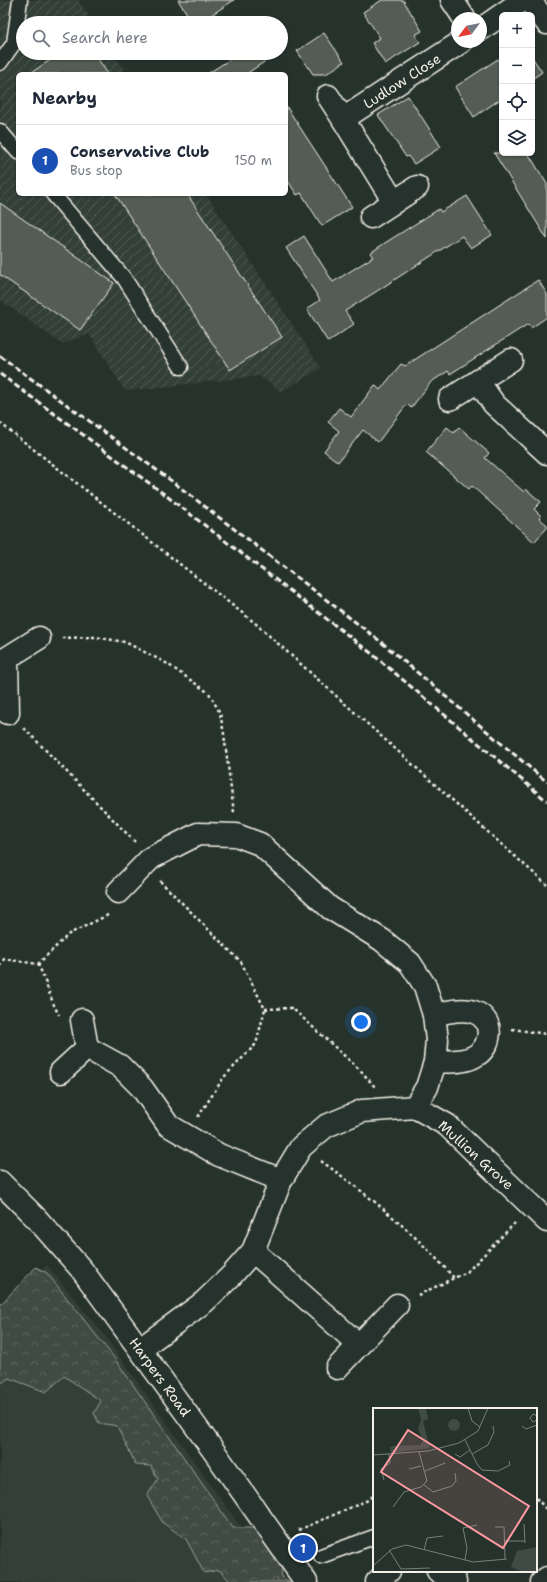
<!DOCTYPE html>
<meta charset="utf-8">
<style>
:root{--surface:#fff;--page:#f6f6f7;--text:#1f2937;--muted:#747a83;--line:#e0e1e3;--accent:#845c67}
body{margin:0;font-family:"Shantell Sans",sans-serif;background:var(--page);color:var(--text)}
.controls{position:absolute;right:12px;top:12px;display:grid;overflow:hidden;border-radius:6px;box-shadow:0 1px 3px #0004}
.controls button{width:36px;height:36px;display:grid;place-items:center;padding:0;border:0;border-bottom:1px solid var(--line);background:var(--surface);color:var(--text);font:20px sans-serif}
.compass{position:absolute;left:451px;top:12px;width:36px;height:36px;border-radius:50%;background:var(--surface);box-shadow:0 1px 3px #0004;rotate:238deg}
.you{position:absolute;left:361px;top:1022px;width:14px;height:14px;margin:-10px;border:3px solid #fff;border-radius:50%;background:#1a73e8;box-shadow:0 0 0 6px #1a73e833}
.badge{display:grid;place-items:center;width:26px;height:26px;border-radius:50%;background:var(--accent);color:#fff;font-size:13px;font-weight:700}
.pin{position:absolute;translate:-50% -50%;border:2px solid #fff;box-shadow:0 1px 4px #0006}
.list{margin:0;padding:0;list-style:none}
h2{display:flex;justify-content:space-between;align-items:center;height:52px;margin:0;padding:0 16px;font-size:17px}
h2 small{font-size:13px;font-weight:400;color:var(--muted)}
.list li{display:grid;grid-template-columns:26px 1fr auto;gap:12px;align-items:center;box-sizing:border-box;height:72px;padding:0 16px;border-top:1px solid var(--line)}
.list b{display:block;font-size:15px;white-space:nowrap}
.list p{margin:0;font-size:13px;white-space:nowrap;color:var(--muted)}
.list em{font-size:13px;font-style:normal;color:var(--muted)}
.icon{flex:none;width:22px;height:22px;fill:none;stroke:currentColor;stroke-width:2;stroke-linecap:round;stroke-linejoin:round}
.map{position:relative;flex:none;width:547px;height:1582px;overflow:hidden}
.search{position:absolute;background:var(--surface);box-shadow:0 1px 3px #0004;left:16px;top:16px;width:272px;height:44px;display:flex;align-items:center;gap:10px;box-sizing:border-box;padding:0 14px;border-radius:22px;color:var(--muted);font-size:15px}
.panel{position:absolute;background:var(--surface);box-shadow:0 1px 3px #0004;left:16px;top:72px;width:272px;height:124px;border-radius:6px}
.map>svg:first-child{display:block}
.built{fill:#333f39}
.industrial{fill:url(#industrial-furrows)}
.forest{fill:url(#forest-crowns);stroke:#9a9e96}
.building{fill:#525c55;stroke:#f4f1e8}
.lines{fill:none;stroke-linecap:round;stroke-linejoin:round}
.service-casing{stroke:#f4f1e8;stroke-width:17}
.minor-casing{stroke:#f4f1e8;stroke-width:25}
.tertiary-casing{stroke:#f4f1e8;stroke-width:25}
.path{stroke:#f4f1e8;stroke-width:2.5;stroke-dasharray:3 3;stroke-linecap:butt}
.service{stroke:#26332d;stroke-width:14}
.minor{stroke:#26332d;stroke-width:22}
.tertiary{stroke:#26332d;stroke-width:22}
.rail{stroke:#f4f1e8;stroke-width:3;stroke-dasharray:6 3;stroke-linecap:butt}
.labels{text-anchor:middle;stroke-width:4;stroke-linejoin:round;paint-order:stroke}
.street-label{font-size:14px;fill:#f4f1e8;stroke:#26332d}
.inset-road{fill:none;stroke:#787f78;stroke-width:1}
.view{fill:#ff9aa2;fill-opacity:0.15;stroke:#ff9aa2;stroke-width:2}
.inset-edge{fill:none;stroke:#f4f1e8;stroke-width:2}
</style>
<div class="map">
<svg width="547" height="1582" viewBox="0 0 547 1582">
<defs>
<pattern id="industrial-furrows" width="10" height="10" patternUnits="userSpaceOnUse"><rect width="10" height="10" fill="#333f39"/><path d="M-1 1l2-2M0 10L10 0M9 11l2-2" fill="none" stroke="#515b56"/></pattern>
<pattern id="forest-crowns" width="20" height="18" patternUnits="userSpaceOnUse"><rect width="20" height="18" fill="#414b45"/><path d="M2 6a3 3 0 1 1 6 0M12 15a3 3 0 1 1 6 0" fill="none" stroke="#5d6560"/></pattern>
</defs>
<rect width="100%" height="100%" fill="#26332d"/>
<filter id="ink" filterUnits="userSpaceOnUse"><feTurbulence type="fractalNoise" baseFrequency=".025" numOctaves="2"/><feDisplacementMap in="SourceGraphic" scale="8" xChannelSelector="R" yChannelSelector="G"/><feConvolveMatrix kernelMatrix="1 2 1 2 8 2 1 2 1" color-interpolation-filters="sRGB"/></filter>
<g filter="url(#ink)">
<!-- built -->
<path class="built" d="M47 1265 104 1335 280 1582H0V1315Z"/>
<!-- industrial -->
<path class="industrial" d="M0 0H78L93 23H23V53H113L127 74H18V194H206L321 368 281 392 260 376 125 391 89 334 62 344 0 300Z"/>
<!-- forest -->
<path class="forest" d="M36 1267 47 1273 115 1359 233 1528H260L283 1560 281 1577 290 1582H231L219 1570 204 1573 186 1539 163 1523 147 1496 158 1479 151 1466 136 1465 117 1426 99 1423 94 1413 101 1401 64 1376 46 1392 9 1378 0 1384V1305Z"/>
<!-- building -->
<g class="building">
<path d="M178 0H234L199 23H193Z"/>
<path d="M382 0H403L422 31 415 35 420 42 385 64 372 43 380 38 363 12Z"/>
<path d="M324 33 344 62 326 74H313L297 51Z"/>
<path d="M61 53H94L108 74H29Z"/>
<path d="M240 53H278L246 74H207Z"/>
<path d="M532 57 542 72 532 79Z"/>
<path d="M498 59 499 62 502 60V98L474 117 455 87Z"/>
<path d="M408 96 441 147 414 164 408 156 406 157 378 115Z"/>
<path d="M286 106 352 207 322 226 301 193 297 195 286 178Z"/>
<path d="M494 153H528L547 184V239Z"/>
<path d="M115 194H187L282 337 230 370Z"/>
<path d="M467 196 492 235 471 248 462 236 377 291 345 311 354 324 328 342 307 309 320 300 286 248 304 236 333 282 373 257 370 253 388 241 439 209 441 212Z"/>
<path d="M0 203 114 283 80 330 0 275Z"/>
<path d="M538 280 547 294V317L531 328 528 324 450 374 448 371 431 382 411 408 407 404 378 442 363 430 338 462 324 451 339 431 328 422 339 408 351 417 375 385 380 390 401 364 405 366Z"/>
<path d="M447 427 454 433 459 427 489 453 485 458 524 492 526 489 541 502 534 509 541 516 539 518 547 525V528L534 542 472 486 469 489 426 452Z"/>
</g>
<g class="lines">
<!-- service casing -->
<g class="service-casing">
<g id="service">
<path d="M0 63 14 43 20 0"/>
<path d="M0 131 18 152"/>
<path d="M53 194 124 278 181 367"/>
<path d="M321 1556 374 1537"/>
</g>
</g>
<!-- minor casing -->
<g class="minor-casing">
<g id="minor">
<path d="M452 0 464 18"/>
<path d="M529 0 547 23"/>
<path d="M481 29 523 0"/>
<path d="M328 96 343 119"/>
<path d="M394 202 343 119 461 42"/>
<path d="M371 217 417 187"/>
<path d="M478 381 494 404 547 453"/>
<path d="M450 399 511 360"/>
<path d="M8 713 7 658 39 638"/>
<path d="M118 892 151 858 198 834 236 835 260 844 330 908 382 940 410 963 425 986 434 1015 437 1040 435 1062 427 1087 415 1107"/>
<path d="M434 1015C447 1012 461 1008 474 1012 495 1019 492 1047 475 1056 464 1063 448 1061 435 1062"/>
<path d="M87 1048 120 1066 142 1088 168 1125 219 1155 281 1180"/>
<path d="M61 1072 87 1048 82 1020"/>
<path d="M253 1251 359 1345"/>
<path d="M140 1349 204 1302 231 1276 253 1251 281 1180 301 1147 326 1126 362 1111 415 1107 447 1125 547 1221"/>
<path d="M337 1368 397 1305"/>
<path d="M438 1571 455 1582"/>
<path d="M377 1582 389 1571"/>
<path d="M542 1582 547 1578"/>
</g>
</g>
<!-- tertiary casing -->
<g class="tertiary-casing">
<path id="tertiary" d="M0 1182 36 1218 82 1270 213 1450 306 1582"/>
</g>
<!-- path -->
<g class="path">
<path d="M0 423 255 623 547 885"/>
<path d="M62 638 95 637 125 642 166 663 209 693 220 713 224 734 234 813"/>
<path d="M24 728 135 842"/>
<path d="M160 881 241 962 265 1009 256 1044 224 1077 198 1117"/>
<path d="M38 964C46 981 50 999 59 1015"/>
<path d="M0 966 4 959 38 964 69 934 110 914"/>
<path d="M265 1009 292 1008 361 1071 375 1087"/>
<path d="M512 1029 547 1034"/>
<path d="M321 1161C369 1195 416 1234 454 1278"/>
<path d="M418 1295 467 1272 515 1223"/>
<path d="M536 1498 547 1510"/>
<path d="M299 1530 368 1500 374 1495"/>
</g>
<!-- service -->
<use href="#service" class="service"/>
<!-- minor -->
<use href="#minor" class="minor"/>
<!-- tertiary -->
<use href="#tertiary" class="tertiary"/>
<!-- rail -->
<g class="rail">
<path d="M0 356 173 482 380 641 547 782"/>
<path d="M0 374 164 494 371 653 547 801"/>
</g>
</g>
</g>
<g class="labels">
<!-- street labels -->
<g class="street-label">
<text transform="translate(402 81) rotate(-33)" y="5">Ludlow Close</text>
<text transform="translate(476 1155) rotate(42)" y="5">Mullion Grove</text>
<text transform="translate(160 1377) rotate(54)" y="5">Harpers Road</text>
</g>
</g>
<!-- overview -->
<g transform="translate(373 1408)">
<rect width="164" height="164" fill="#26332d"/>
<path d="M75 17a6 6 0 1 1 12 0a6 6 0 1 1-12 0Z" fill="#414b45"/>
<path d="M45 0H53L55 11 50 13 57 40 18 45 17 39 20 38 47 37 50 33 45 21 48 11Z" fill="#414b45"/>
<path d="M164 139V164H150L138 159 144 143Z" fill="#414b45"/>
<path class="inset-road" d="M95 0 99 13 107 19M164 8 160 6 157 10 160 14 164 12M149 18 153 21 164 17M92 32 104 56 109 62 125 63 137 57 136 53M82 46 87 49 97 42M99 46 115 37 121 24 120 18M0 47 55 43 86 35 105 23 115 0M36 61 48 58M52 63 72 55M11 72 8 61 17 55 16 46M51 77 60 84 79 78 83 73 82 65M20 99 31 84 48 79 54 73 46 44M151 116 152 135M122 119H131L132 151M131 133H152M16 142 28 161 57 160M51 142 54 130 70 128M92 152 94 140 90 120 104 117M0 158 19 141 33 137 100 154 134 151"/>
<path class="view" d="M35 22 156 98 130 140 8 64Z"/>
<rect width="164" height="164" class="inset-edge"/>
</g>
</svg>
<div class="controls">
<button>+</button>
<button>−</button>
<button><svg class="icon" aria-label="locate" viewBox="0 0 24 24"><circle cx="12" cy="12" r="6"/><path d="M12 2v4M12 18v4M2 12h4M18 12h4"/></svg></button>
<button><svg class="icon" aria-label="layers" viewBox="0 0 24 24"><path d="M12 4l9 5-9 5-9-5zM3 14l9 5 9-5"/></svg></button>
</div>
<svg class="compass" viewBox="-18 -18 36 36"><path d="M0-13l5 13h-10z" fill="#e53935"/><path d="M0 13l5-13h-10z" fill="#747a83"/></svg>
<div class="you"></div>
<div class="pin badge" style="left:303px;top:1548px;background:#1a4fb4">1</div>
<div class="search"><svg class="icon" aria-label="search" viewBox="0 0 24 24"><circle cx="10" cy="10" r="6"/><path d="M15 15l6 6"/></svg>Search here</div>
<section class="panel">
<h2>Nearby<small></small></h2>
<ul class="list">
<li><span class="badge" style="background:#1a4fb4">1</span><div><b>Conservative Club</b><p>Bus stop</p></div><em>150 m</em></li>
</ul>
</section>
</div>
